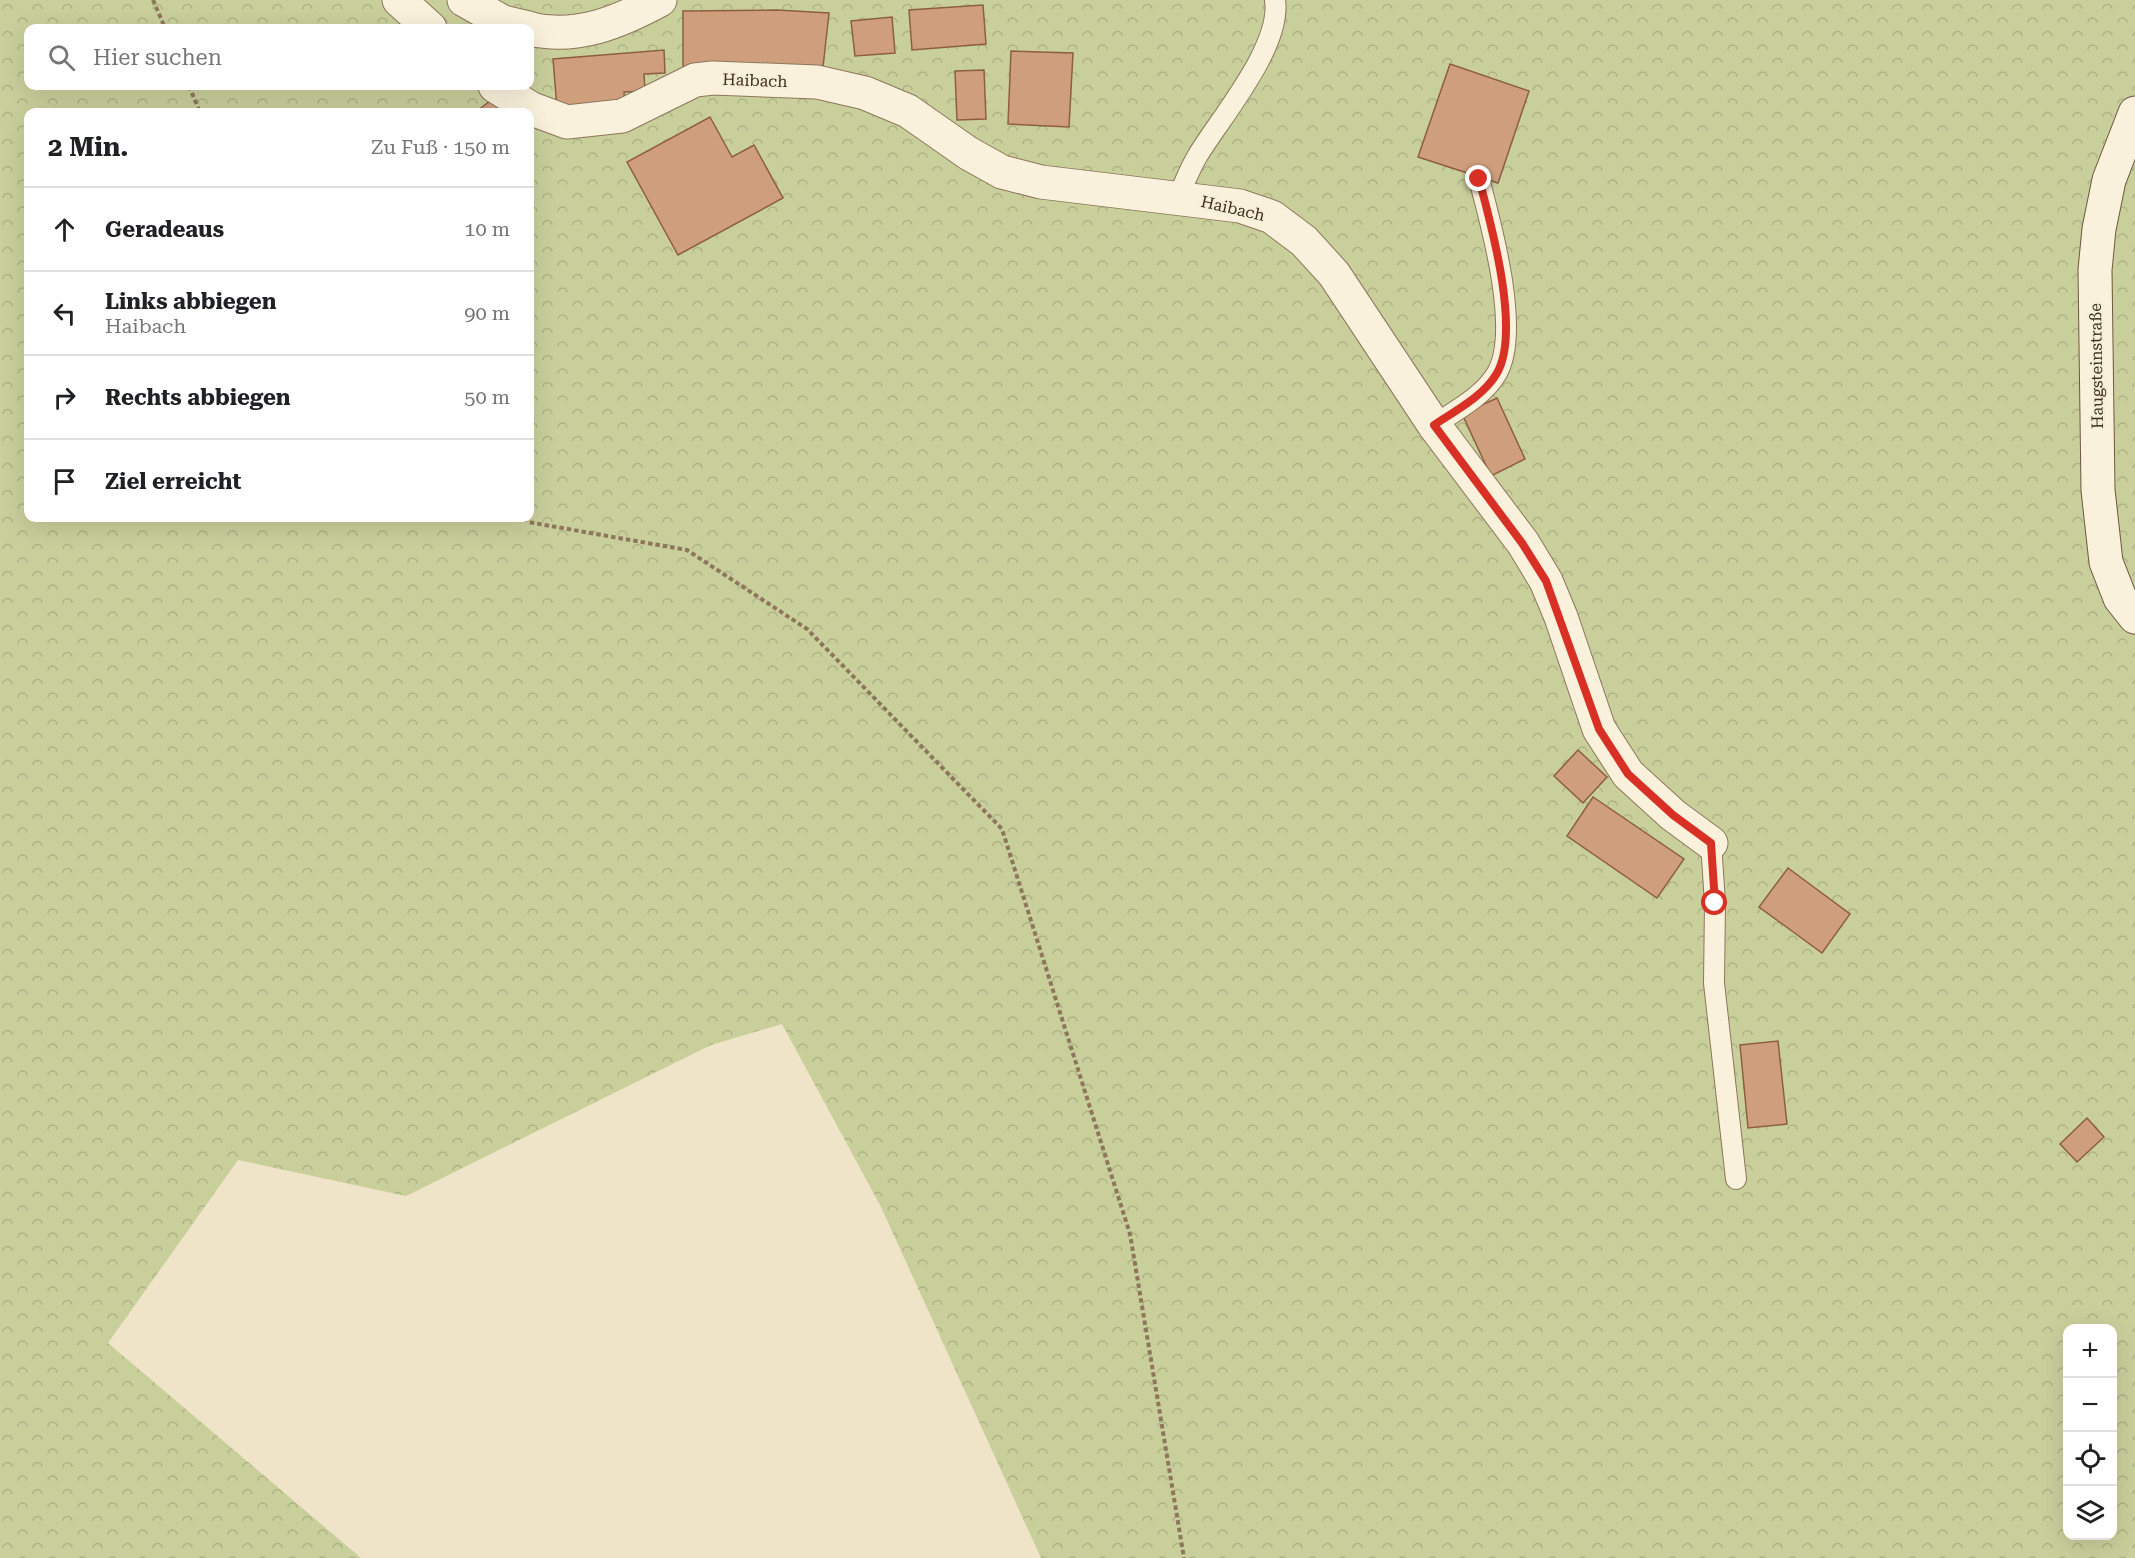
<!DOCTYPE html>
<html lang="de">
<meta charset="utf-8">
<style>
:root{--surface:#fff;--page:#f6f6f6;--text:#202124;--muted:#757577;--line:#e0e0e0}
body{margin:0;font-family:"Roboto Serif",serif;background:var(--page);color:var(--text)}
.controls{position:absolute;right:18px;bottom:18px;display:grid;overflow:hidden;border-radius:12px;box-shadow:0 6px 24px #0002}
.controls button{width:54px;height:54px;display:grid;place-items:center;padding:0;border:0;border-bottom:2px solid var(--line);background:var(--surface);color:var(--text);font:30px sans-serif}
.stop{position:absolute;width:18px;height:18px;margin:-14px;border:4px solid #d93025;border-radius:50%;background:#fff}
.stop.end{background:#d93025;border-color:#fff;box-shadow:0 2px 6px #0008}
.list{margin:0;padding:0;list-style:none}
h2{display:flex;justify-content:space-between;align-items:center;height:78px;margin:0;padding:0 24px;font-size:26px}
h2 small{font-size:20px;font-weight:400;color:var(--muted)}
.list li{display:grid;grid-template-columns:39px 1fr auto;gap:18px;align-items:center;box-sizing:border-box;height:84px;padding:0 24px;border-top:2px solid var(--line)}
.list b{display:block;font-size:22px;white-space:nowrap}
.list p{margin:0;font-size:20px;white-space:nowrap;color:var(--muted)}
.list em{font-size:20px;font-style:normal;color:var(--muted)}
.icon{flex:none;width:33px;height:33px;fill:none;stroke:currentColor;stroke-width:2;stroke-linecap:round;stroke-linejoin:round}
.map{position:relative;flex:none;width:2135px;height:1558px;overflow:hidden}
.search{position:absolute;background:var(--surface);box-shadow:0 6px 24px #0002;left:24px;top:24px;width:510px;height:66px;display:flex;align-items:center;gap:15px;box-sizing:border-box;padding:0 21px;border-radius:12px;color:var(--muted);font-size:22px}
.panel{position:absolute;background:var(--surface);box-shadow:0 6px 24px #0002;left:24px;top:108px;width:510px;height:414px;border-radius:12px}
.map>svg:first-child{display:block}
.forest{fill:url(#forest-crowns);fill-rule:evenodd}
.building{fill:#cf9f7d;stroke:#8d5f41;stroke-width:1.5}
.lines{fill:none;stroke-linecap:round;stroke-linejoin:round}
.lane-casing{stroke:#8d765c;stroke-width:22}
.street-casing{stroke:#8d765c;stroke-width:35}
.secondary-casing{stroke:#6f573f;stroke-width:35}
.path{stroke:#8d765c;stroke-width:4;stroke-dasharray:4.5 3;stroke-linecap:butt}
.lane{stroke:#faf1dc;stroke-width:20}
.street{stroke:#faf1dc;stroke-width:33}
.secondary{stroke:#faf1dc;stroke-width:33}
.route{stroke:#d93025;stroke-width:8}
.labels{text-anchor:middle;stroke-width:4.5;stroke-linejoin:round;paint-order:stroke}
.street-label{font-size:16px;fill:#3d2e20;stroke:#f7eed8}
</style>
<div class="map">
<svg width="2135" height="1558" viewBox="0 0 2135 1558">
<defs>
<pattern id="forest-crowns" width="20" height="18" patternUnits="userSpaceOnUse" patternTransform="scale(1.5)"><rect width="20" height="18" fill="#c9cf9b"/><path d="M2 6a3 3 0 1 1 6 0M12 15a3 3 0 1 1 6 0" fill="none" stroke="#aeb285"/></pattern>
</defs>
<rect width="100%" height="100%" fill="#f0e4c8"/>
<!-- forest -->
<path class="forest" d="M0 0H2135V1558H1041L881 1207 782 1024 711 1045 406 1196 238 1160 108 1343 361 1558H0ZM28 28H530V86H28ZM28 112H530V518H28ZM2068 1328H2112V1536H2068Z"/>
<!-- building -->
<g class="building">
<path d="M983 5 986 44 912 50 909 10Z"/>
<path d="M777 10 829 13 823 67 683 77V11Z"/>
<path d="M892 17 895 53 855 56 851 21Z"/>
<path d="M664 50 665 73 644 74 645 91 624 92 625 103 557 108 553 59Z"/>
<path d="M1011 51 1073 53 1069 127 1008 124Z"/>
<path d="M1450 64 1529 91 1498 183 1418 157Z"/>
<path d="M984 70 986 119 957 120 955 71Z"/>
<path d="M495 97 506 112H478L477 111Z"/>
<path d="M710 117 732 157 754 145 783 198 678 255 627 162Z"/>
<path d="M1497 398 1525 459 1491 476 1462 414Z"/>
<path d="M1578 750 1607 777 1583 803 1554 776Z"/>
<path d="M1593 797 1684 859 1657 898 1567 836Z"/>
<path d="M1788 868 1850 914 1822 953 1759 907Z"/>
<path d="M1778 1041 1787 1124 1748 1128 1740 1045Z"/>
<path d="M2087 1118 2104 1137 2077 1162 2060 1144Z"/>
</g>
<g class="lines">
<!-- lane casing -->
<g class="lane-casing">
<g id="lane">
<path d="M1178 197C1184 184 1190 168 1198 155 1221 117 1282 46 1275 0"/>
<path d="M1434 425C1455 411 1484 396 1497 373 1521 331 1491 224 1479 179"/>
<path d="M1711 843 1715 903 1714 983 1736 1179"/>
</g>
</g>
<!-- street casing -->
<g class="street-casing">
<g id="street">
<path d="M399 0 430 28"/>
<path d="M464 0 503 22 529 28"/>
<path d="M530 29C577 40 619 22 660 0"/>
<path d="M495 86 532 109 567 122 622 116 695 80 713 78 817 82 865 93 908 111 968 153 1002 172 1041 182 1240 206 1272 217 1304 241 1334 274 1434 425 1523 543 1546 581 1561 617 1599 729 1628 774 1673 815 1711 843"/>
</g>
</g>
<!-- secondary casing -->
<g class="secondary-casing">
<path id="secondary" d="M2135 113 2109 180 2099 229 2095 270 2098 490 2106 562 2120 598 2135 617"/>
</g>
<!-- path -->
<g class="path">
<path d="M153 0 165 28"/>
<path d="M189 86 200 112"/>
<path d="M524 518 528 522 687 550 807 629 1002 829 1130 1234 1184 1558"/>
</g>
<!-- lane -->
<use href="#lane" class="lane"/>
<!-- street -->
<use href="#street" class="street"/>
<!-- secondary -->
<use href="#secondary" class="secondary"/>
</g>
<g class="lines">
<!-- route -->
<path class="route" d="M1479 179C1491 224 1521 331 1497 373 1484 396 1455 411 1434 425L1522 543 1546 581 1599 729 1628 774 1673 815 1711 843 1715 903"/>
</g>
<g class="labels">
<!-- street labels -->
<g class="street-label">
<text transform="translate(755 80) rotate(2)" y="6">Haibach</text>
<text transform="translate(1233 208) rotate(13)" y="6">Haibach</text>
<text transform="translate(2096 366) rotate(-91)" y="6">Haugsteinstraße</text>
</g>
</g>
</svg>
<div class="controls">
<button>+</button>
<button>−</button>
<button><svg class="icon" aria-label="locate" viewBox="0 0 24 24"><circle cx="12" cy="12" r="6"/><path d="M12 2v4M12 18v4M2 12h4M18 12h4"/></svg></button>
<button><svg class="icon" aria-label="layers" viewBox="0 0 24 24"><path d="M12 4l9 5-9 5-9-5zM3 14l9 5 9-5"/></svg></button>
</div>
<div class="stop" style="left:1715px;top:903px"></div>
<div class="stop end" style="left:1479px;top:179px"></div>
<div class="search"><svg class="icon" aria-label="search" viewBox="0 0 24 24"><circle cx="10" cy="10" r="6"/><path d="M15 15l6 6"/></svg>Hier suchen</div>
<section class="panel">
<h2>2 Min.<small>Zu Fuß · 150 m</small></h2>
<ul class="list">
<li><svg class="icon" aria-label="ahead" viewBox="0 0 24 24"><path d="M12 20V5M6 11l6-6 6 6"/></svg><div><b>Geradeaus</b></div><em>10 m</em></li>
<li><svg class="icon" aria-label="left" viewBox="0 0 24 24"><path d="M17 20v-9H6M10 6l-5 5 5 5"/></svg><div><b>Links abbiegen</b><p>Haibach</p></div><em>90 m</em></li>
<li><svg class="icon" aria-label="right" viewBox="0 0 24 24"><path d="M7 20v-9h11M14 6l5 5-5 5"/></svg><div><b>Rechts abbiegen</b></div><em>50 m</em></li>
<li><svg class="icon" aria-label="arrive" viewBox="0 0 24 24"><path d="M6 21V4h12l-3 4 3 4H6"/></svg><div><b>Ziel erreicht</b></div></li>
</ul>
</section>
</div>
